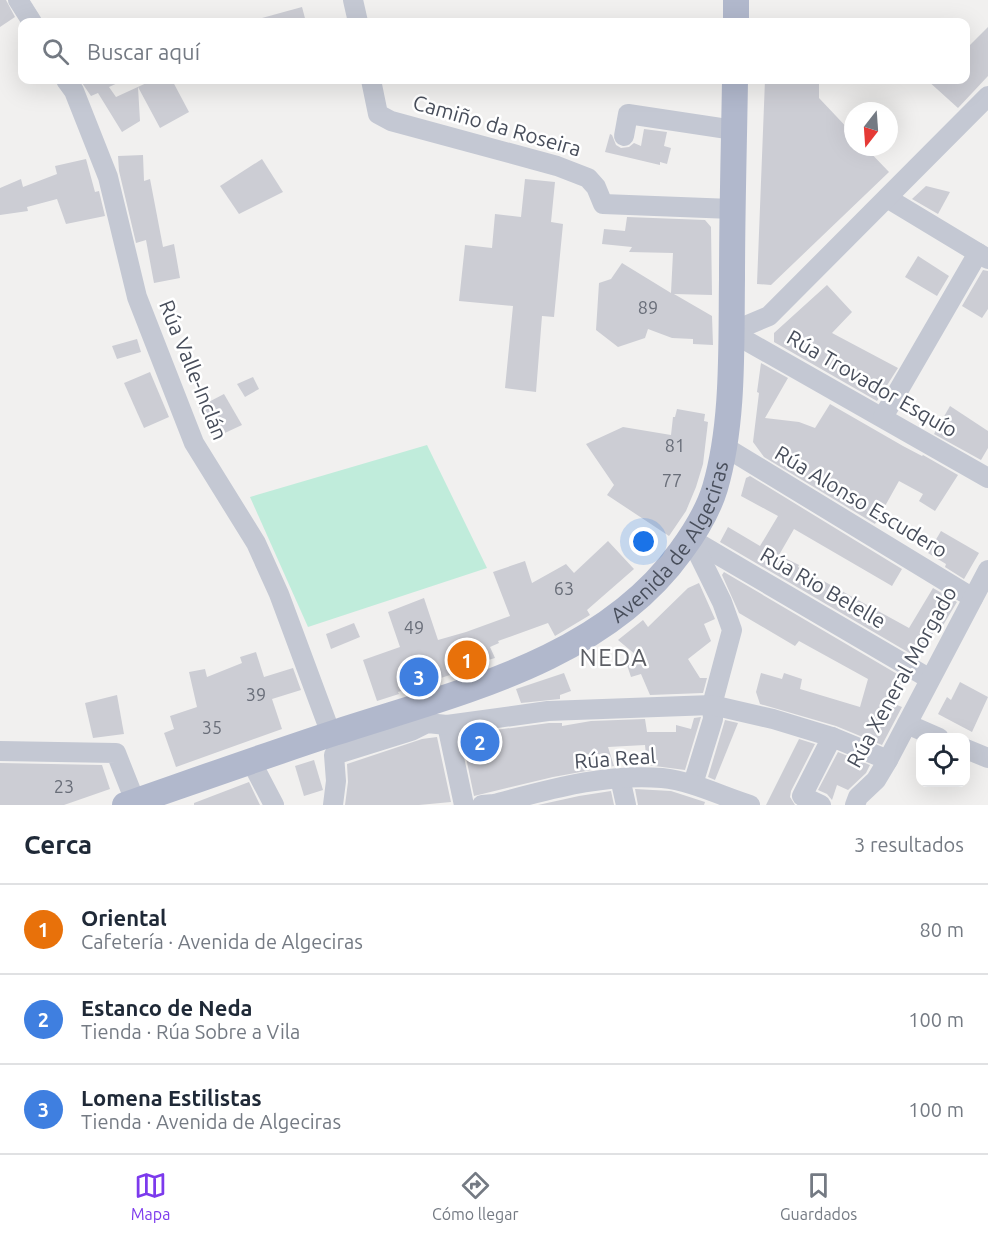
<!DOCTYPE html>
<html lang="es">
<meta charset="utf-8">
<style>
:root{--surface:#fff;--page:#f2f2f3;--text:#1f2937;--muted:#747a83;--line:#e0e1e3;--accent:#7c3aed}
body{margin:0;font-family:Ubuntu,sans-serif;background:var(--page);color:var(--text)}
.controls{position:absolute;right:18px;bottom:18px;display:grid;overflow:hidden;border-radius:12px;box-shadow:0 6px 24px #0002}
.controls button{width:54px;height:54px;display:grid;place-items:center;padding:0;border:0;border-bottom:2px solid var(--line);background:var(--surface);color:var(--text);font:30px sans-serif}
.compass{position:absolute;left:844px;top:102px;width:54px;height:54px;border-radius:50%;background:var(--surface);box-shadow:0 6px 24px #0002;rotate:197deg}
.you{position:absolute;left:644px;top:542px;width:21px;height:21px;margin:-15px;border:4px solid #fff;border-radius:50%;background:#1a73e8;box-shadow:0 0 0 9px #1a73e833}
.badge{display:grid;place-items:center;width:39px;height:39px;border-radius:50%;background:var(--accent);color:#fff;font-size:20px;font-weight:700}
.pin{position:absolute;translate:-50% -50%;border:3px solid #fff;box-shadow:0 2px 6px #0006}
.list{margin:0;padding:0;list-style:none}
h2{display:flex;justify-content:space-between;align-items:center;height:78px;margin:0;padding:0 24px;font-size:26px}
h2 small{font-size:20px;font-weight:400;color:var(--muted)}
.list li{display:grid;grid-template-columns:39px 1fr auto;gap:18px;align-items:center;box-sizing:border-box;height:90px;padding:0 24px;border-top:2px solid var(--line)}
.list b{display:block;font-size:22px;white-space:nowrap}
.list p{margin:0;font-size:20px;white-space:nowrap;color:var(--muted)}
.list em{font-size:20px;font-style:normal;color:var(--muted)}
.icon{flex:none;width:33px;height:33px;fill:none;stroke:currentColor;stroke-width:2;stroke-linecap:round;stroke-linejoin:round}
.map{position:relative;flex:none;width:988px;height:805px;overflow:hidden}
.search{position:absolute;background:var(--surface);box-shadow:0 6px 24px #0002;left:18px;right:18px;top:18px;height:66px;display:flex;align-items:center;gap:15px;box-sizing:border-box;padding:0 21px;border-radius:12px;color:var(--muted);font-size:22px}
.sheet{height:348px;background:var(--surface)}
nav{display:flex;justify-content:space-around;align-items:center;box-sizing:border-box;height:84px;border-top:2px solid var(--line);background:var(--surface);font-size:16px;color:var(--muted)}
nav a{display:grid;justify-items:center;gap:3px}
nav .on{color:var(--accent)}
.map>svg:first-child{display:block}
.green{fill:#c0ecdb}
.building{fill:#cccdd4}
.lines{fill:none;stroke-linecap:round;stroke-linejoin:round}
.minor{stroke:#c4c8d3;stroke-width:20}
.major{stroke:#b1b8cc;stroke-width:26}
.labels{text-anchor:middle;stroke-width:5;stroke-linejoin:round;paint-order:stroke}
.number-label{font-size:18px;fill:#696e79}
.street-label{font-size:21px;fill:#484e5b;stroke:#fff}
.quarter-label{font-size:24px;letter-spacing:1.5px;fill:#5c5e64;stroke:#fff}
</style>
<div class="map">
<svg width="988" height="805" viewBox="0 0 988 805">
<rect width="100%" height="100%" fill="#f1f0ef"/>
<!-- green -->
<path class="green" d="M427 445 487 568 308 627 250 497Z"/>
<!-- building -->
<g class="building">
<path d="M0 0H6L15 17 0 27Z"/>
<path d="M302 7 306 22H262V18Z"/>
<path d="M988 27V76L958 108 927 80H966V49Z"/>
<path d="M80 80H124L109 87 116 97 153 80H172L189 112 160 128 138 87 140 121 122 132 98 93 91 96Z"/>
<path d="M765 80H819V98L853 134V147H865L889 172 771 285 757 284Z"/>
<path d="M644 129 667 132 664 146 671 148 667 164 660 162V165L605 152 610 134 612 135 616 145 621 148 629 147 634 143 641 146Z"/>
<path d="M143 155 144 181 150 179 163 247 174 244 180 278 154 283 146 240 136 243 119 171 118 156Z"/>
<path d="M86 159 95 192 99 191 105 216 66 224 57 199 27 207 28 211 0 215V188L21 179 23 187 57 174 55 166Z"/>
<path d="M262 159 283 192 239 214 220 186Z"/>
<path d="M525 179 555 182 551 222 563 224 554 317 542 316 536 392 505 388 513 306 459 301 465 245 492 248 495 214 521 217Z"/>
<path d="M926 186 950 192 938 214 912 199Z"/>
<path d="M627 217 705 220 711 227 712 295 674 294 712 316 713 345 693 344V339L672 338 648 329 645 338 618 347 596 330 599 283 611 279 622 263 671 293 673 253 629 252 632 247 602 244 604 229 625 231Z"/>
<path d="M918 256 949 276 937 296 905 277Z"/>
<path d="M983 270 988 271V309L982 318 962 306Z"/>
<path d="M827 285 852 312 832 333 898 368 877 401 774 342V333Z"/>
<path d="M137 339 141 352 117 359 112 346Z"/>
<path d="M761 363 788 378 765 418 799 422 815 428 830 404 903 446 922 456 923 455 958 475 935 511 919 501 923 494 899 481 875 524 764 457 753 442 759 393 757 392Z"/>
<path d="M150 372 169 417 144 428 124 383Z"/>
<path d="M253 377 259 389 245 397 237 384Z"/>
<path d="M224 394 242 425 214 438 199 407Z"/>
<path d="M950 406 988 431V448L981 460 934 434Z"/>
<path d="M677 409 705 414 704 421 708 422 703 464 696 487 686 511 669 536 607 495 614 485 586 444 623 427 671 435 673 417H675Z"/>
<path d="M750 476 902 569 892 586 794 529 779 555 799 565 798 567 909 628 933 588 957 602 939 632 935 630 918 658 720 542 728 527 760 546 778 516 741 496 746 478Z"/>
<path d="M941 531 979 553 964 579 945 567 946 564 928 553Z"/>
<path d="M608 541 634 569 587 610 590 615 555 636 548 623 498 641 499 643 490 647 495 658 449 672 450 675 398 692 399 694 377 701 363 660 400 647 388 612 424 598 438 640 466 632 510 616 493 572 525 561 532 583 566 564 574 573Z"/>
<path d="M724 572 904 678 892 703 902 707 882 745 836 726 760 704 756 692 761 673 782 679 784 673 802 679 800 689 860 707 868 679 799 641 795 646 739 613 722 575Z"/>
<path d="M699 583 715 619 704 624 711 641 688 659 700 678H707L703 693 650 695 641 674 631 677 627 665 636 655 618 640 643 620 648 627 688 588Z"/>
<path d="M354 623 360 637 331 649 326 634Z"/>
<path d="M256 652 264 677 293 668 301 690 272 699 282 729 176 767 164 733 174 729 170 716 197 707 189 672 205 669 207 677 242 663 240 657Z"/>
<path d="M564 673 571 691 560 695V699L521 703 516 689Z"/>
<path d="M960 682 988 697 972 732 938 714 947 697 951 700Z"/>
<path d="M117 695 124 734 93 738 85 703Z"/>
<path d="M701 717 685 770 647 765 645 745 608 747 614 766 553 777 474 796 462 738 489 734 488 731 549 723H562V726L591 721 645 719 647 732H676V725L691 729 694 718Z"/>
<path d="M725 720 738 723 715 780 708 777Z"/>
<path d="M437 737 451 802 419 805H345L348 782 347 764 422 739Z"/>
<path d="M799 739 815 744 791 791 790 797 795 805H766Z"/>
<path d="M838 752 870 765 866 773 848 790 837 785 832 800 827 794 818 790Z"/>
<path d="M314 760 323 790 304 796 295 766Z"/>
<path d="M0 763 102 765 110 789 64 805H0Z"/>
<path d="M249 782 260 805H194V803Z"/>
<path d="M635 789 671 791 705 802 704 805H638Z"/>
<path d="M611 791 614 805H538L579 796Z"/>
</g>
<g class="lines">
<!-- minor -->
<g class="minor">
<path d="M18 0 32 22"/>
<path d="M353 0 358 22"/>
<path d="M66 80 74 91 108 177 137 297 194 443 256 543 279 594 331 734"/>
<path d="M371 80 378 114 391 121 557 166 588 178 596 187 603 204 732 209"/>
<path d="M624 136 628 114 734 130"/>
<path d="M887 198 988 259"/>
<path d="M731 332 769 316 988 96"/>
<path d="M731 332 988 478"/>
<path d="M883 417 978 253"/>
<path d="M725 447 973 598"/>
<path d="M691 539 930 679"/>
<path d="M691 539 722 602 732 630 712 705 713 719 693 784"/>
<path d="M907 724 939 738"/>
<path d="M447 725 464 805"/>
<path d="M966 749 988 758"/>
<path d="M0 751 116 753 135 801"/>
<path d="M251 761 274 805"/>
<path d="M620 778 626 805"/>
<path d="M333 805 336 781 334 755 411 731 427 723 447 725 548 711 712 705 773 719 832 737 888 760"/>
<path d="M482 805 494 804C548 790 605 773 662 778 692 781 721 796 750 805"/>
<path d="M821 805 802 796 832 737"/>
<path d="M855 805 858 797 876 780 888 760 988 570"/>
</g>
<!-- major -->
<g class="major">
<path d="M736 22V0"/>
<path id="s1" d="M125 805C194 781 264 756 334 733 456 693 602 661 681 551 695 532 708 511 715 488 734 423 731 347 732 279 732 212 734 146 735 80"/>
</g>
</g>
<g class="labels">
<!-- number labels -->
<g class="number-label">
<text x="648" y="314">89</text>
<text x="675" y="452">81</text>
<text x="672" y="487">77</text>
<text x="564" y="595">63</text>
<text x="414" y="634">49</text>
<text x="256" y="701">39</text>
<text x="212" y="734">35</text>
<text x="64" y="793">23</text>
</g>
<!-- street labels -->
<g class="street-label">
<text transform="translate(497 126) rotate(16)" y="7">Camiño da Roseira</text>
<text transform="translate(193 370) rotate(68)" y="7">Rúa Valle-Inclán</text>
<text transform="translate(872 384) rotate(30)" y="7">Rúa Trovador Esquío</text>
<text transform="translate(861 502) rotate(31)" y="7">Rúa Alonso Escudero</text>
<text dy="7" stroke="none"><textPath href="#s1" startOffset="622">Avenida de Algeciras</textPath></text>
<text transform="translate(823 588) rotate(30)" y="7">Rúa Rio Belelle</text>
<text transform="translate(902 677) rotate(-61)" y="7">Rúa Xeneral Morgado</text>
<text transform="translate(615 759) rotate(-4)" y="7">Rúa Real</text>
</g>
<!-- quarter labels -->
<g class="quarter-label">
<text x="614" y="666">NEDA</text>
</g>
</g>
</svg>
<div class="controls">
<button><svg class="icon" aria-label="locate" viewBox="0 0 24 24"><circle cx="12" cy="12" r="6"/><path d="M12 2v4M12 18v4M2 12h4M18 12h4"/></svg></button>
</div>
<svg class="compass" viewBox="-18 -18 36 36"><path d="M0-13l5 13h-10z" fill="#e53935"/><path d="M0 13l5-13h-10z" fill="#747a83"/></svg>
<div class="you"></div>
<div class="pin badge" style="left:467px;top:660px;background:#e8710a">1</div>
<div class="pin badge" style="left:480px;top:742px;background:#3f7fe0">2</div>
<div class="pin badge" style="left:419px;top:677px;background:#3f7fe0">3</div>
<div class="search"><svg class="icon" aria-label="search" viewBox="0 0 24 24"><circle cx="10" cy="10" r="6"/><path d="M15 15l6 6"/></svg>Buscar aquí</div>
</div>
<section class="sheet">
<h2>Cerca<small>3 resultados</small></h2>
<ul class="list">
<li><span class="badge" style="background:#e8710a">1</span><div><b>Oriental</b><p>Cafetería · Avenida de Algeciras</p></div><em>80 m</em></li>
<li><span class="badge" style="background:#3f7fe0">2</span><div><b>Estanco de Neda</b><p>Tienda · Rúa Sobre a Vila</p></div><em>100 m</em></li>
<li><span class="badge" style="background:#3f7fe0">3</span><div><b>Lomena Estilistas</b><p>Tienda · Avenida de Algeciras</p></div><em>100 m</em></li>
</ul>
</section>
<nav>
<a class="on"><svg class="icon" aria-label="map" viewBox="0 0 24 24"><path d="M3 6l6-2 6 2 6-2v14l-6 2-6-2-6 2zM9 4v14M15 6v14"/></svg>Mapa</a>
<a><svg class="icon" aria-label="directions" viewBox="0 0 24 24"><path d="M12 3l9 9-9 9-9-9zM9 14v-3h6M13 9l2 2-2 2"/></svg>Cómo llegar</a>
<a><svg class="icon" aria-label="saved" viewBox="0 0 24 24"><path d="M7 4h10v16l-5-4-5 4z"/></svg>Guardados</a>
</nav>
